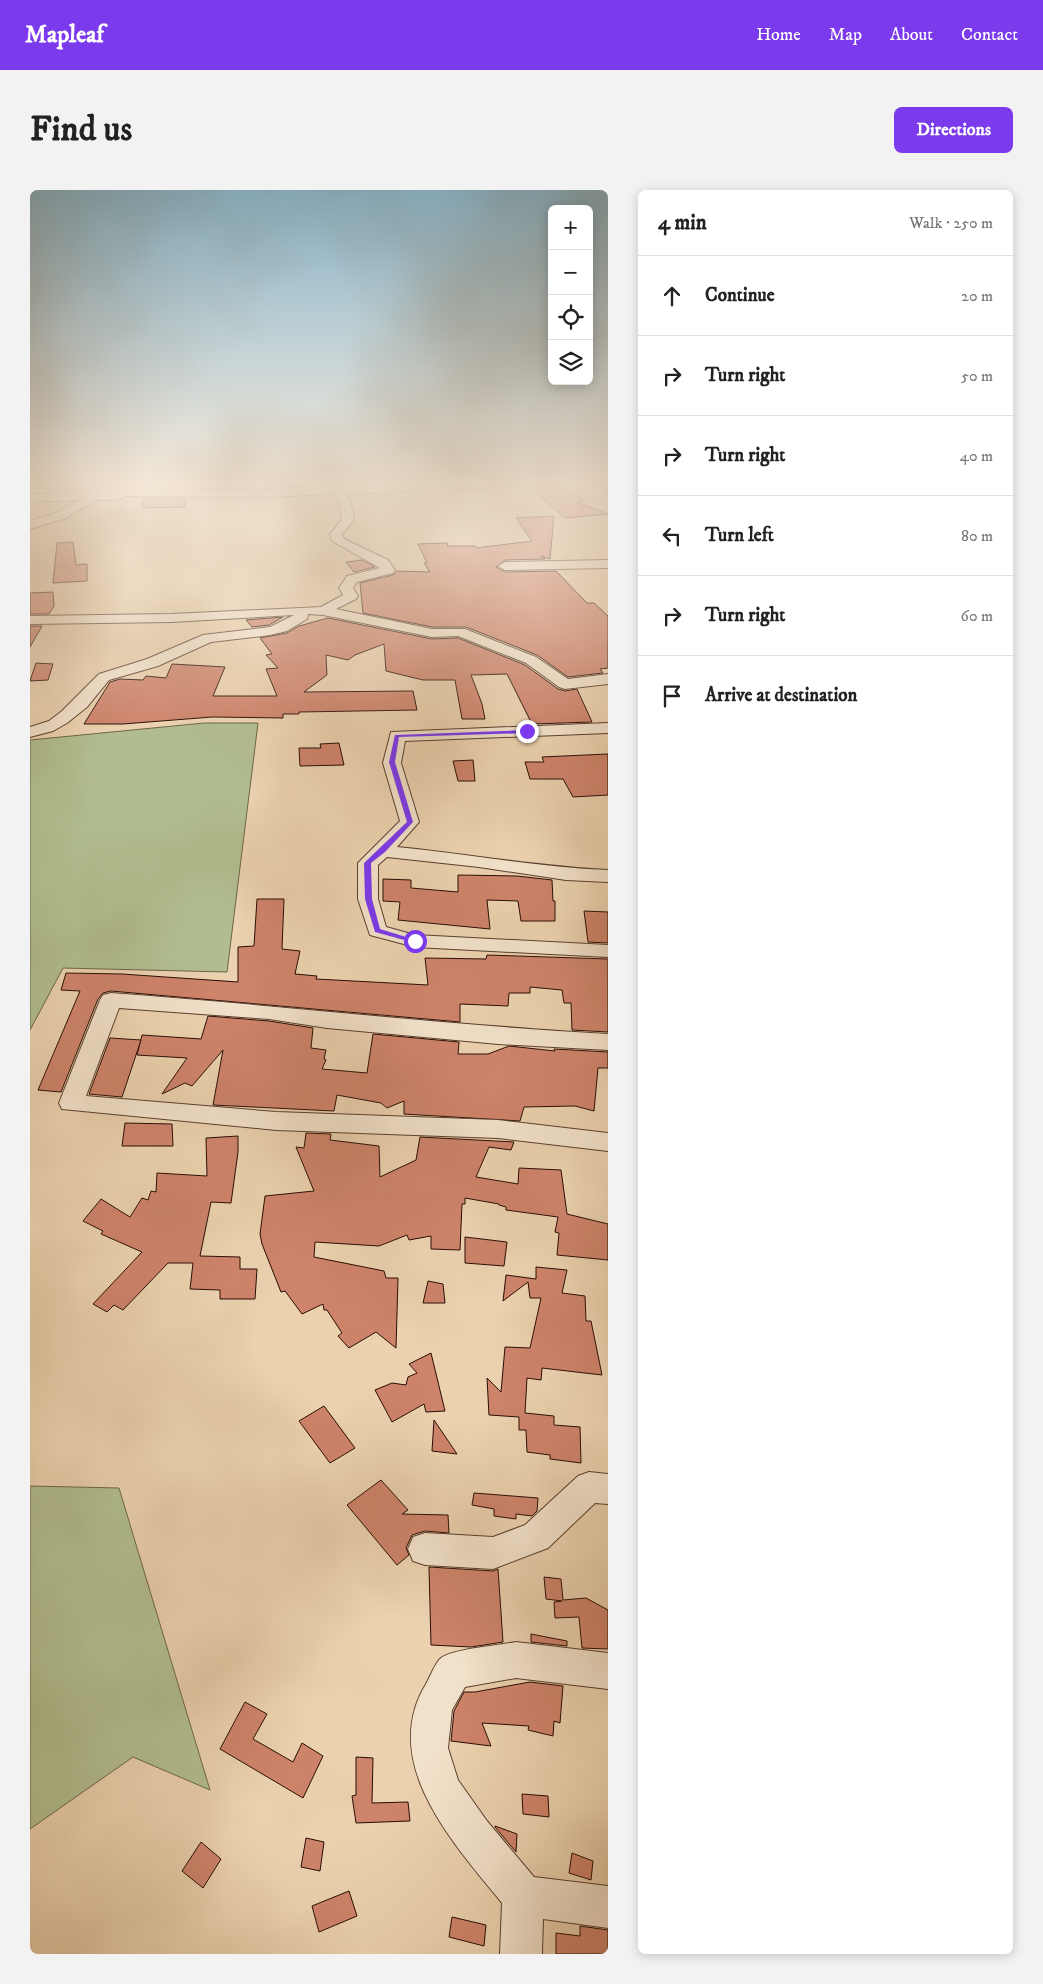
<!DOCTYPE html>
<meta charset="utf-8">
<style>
:root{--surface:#fff;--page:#f2f2f2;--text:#222;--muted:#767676;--line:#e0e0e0;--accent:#7c3aed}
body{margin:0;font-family:"IM FELL DW Pica",serif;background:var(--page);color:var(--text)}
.controls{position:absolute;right:15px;top:15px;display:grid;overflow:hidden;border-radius:8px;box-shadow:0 2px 12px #0003}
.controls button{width:45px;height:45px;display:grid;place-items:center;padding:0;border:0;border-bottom:1px solid var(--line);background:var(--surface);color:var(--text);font:25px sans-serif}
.stop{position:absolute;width:15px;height:15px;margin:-11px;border:4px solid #7c3aed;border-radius:50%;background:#fff}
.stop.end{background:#7c3aed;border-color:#fff;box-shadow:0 1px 5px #0008}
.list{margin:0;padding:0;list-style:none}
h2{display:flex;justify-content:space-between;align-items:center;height:65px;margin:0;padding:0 20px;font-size:21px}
h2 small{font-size:16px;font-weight:400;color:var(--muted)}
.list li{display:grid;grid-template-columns:32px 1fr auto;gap:15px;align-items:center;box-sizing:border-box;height:80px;padding:0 20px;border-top:1px solid var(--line)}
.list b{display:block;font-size:19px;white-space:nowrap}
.list em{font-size:16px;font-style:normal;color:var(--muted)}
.icon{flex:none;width:28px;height:28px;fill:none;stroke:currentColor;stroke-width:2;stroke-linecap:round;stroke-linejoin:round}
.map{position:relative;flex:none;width:578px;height:1764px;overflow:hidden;border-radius:8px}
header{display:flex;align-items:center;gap:30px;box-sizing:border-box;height:70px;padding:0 25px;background:var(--accent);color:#fff}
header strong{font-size:24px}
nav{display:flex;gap:28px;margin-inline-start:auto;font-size:18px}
.intro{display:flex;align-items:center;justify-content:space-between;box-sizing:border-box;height:120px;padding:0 30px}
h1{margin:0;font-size:35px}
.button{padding:12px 22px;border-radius:8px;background:var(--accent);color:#fff;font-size:18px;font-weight:700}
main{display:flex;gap:30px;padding:0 30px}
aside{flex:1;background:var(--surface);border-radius:8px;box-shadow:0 2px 12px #0003}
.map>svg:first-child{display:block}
.green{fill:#b1bd8f;stroke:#6d6549}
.building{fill:#ce836b;stroke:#290d03}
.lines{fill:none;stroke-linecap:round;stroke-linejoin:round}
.street-casing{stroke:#5a3e2e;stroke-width:2}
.street{fill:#f2e1ca;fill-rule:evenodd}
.route{fill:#7c3aed}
</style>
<header>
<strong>Mapleaf</strong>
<nav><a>Home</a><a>Map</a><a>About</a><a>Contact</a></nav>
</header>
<div class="intro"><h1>Find us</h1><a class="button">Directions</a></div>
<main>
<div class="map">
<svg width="578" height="1764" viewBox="0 0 578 1764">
<rect width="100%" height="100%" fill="#ebd1ae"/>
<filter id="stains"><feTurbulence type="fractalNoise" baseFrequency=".004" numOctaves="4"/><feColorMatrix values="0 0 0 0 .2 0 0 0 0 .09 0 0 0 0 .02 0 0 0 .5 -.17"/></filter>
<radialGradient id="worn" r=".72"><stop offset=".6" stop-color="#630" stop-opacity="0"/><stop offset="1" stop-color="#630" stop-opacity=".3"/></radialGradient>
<!-- green -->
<g class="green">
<path d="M174 533H228L197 782 33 778 0 840V550Z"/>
<path d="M0 1296 89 1298 180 1600 103 1567 0 1639Z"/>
</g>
<!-- building -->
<g class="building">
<path d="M506 293H529L554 310 547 312 578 324 535 328 500 297Z"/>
<path d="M113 308H155V317L112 318Z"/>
<path d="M524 326 520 369 511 366 515 369 475 370 466 377 475 382 526 381 557 413H564L578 426V478L570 479 573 483 538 487 507 465 436 437H402L333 423 330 393 363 385 367 381 400 382 394 373H397L388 354 418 353 417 356H445L446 358 502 351 486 328Z"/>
<path d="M43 352 46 375 57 374V391L23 393 27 353Z"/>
<path d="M332 370 345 377 324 382 316 372Z"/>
<path d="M23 402 24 416 19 424H0V403Z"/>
<path d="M253 427 239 435 222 437 216 430Z"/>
<path d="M298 428 402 449 428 448 495 475 528 499 535 501 547 499 562 532 502 534 477 484 441 485 452 514 455 529H432L425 490H393L356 481 354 454 325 465 318 470 296 465 297 485 274 502 383 501 387 520 269 522V524H253V528L182 527 93 534H54L80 492 90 489 113 490 116 486 136 488 142 474 195 477 183 506H247L236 479 248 478 236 465 242 464 230 448 257 443 269 436Z"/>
<path d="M0 436H12L0 457Z"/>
<path d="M6 473 23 474 18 490 0 491Z"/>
<path d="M309 553 314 575 270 576 269 558H291L290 554Z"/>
<path d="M578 564V605L543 607 533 589H500L495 572H514L512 567Z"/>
<path d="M443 570 445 591H428L423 571Z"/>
<path d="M428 685 487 686 522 690 523 711H525V731H491L488 711 457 710 460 739 368 730 370 712 353 711V689L381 690V698L428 702Z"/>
<path d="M227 709H254L252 759 270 761 265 784 287 786 286 789 398 795 395 768 456 769 457 765 578 769V842L542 840 541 813H534L532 800 500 797V803H479L478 816 430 814V832L81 801 73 803 68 809 31 902 8 900 50 801 31 800 36 783 92 784 208 792V757L224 756Z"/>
<path d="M554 721 578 722V753L558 752Z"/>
<path d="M178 826 239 831 283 838 281 858 296 860 294 869 296 870 292 879 337 883 343 844 429 852 428 864H458L479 856 525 861 524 859 578 862V878H568L564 921 545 916 494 917 490 931 374 924V911L357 918 351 913 307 905 304 921 183 915 193 860 162 896 155 893 132 904 157 868 107 865 112 845 171 849Z"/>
<path d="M80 848 111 850 92 907 59 904Z"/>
<path d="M95 933 142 934 143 956H92Z"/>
<path d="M276 943 301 944 300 950 349 956 350 987 386 970 390 947 484 952 481 960 459 957 446 987 488 994 489 978 531 980 537 1024 578 1034V1070L527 1065 529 1043 525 1042 528 1027 476 1020V1017L469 1015V1014L435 1008V1014H432L430 1060 401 1059V1046L379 1050 377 1045 349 1056 285 1052 284 1067 354 1081 356 1088H368L366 1158 346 1142 319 1158 308 1146 312 1143 297 1120H294L293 1114 272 1124 255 1101 251 1102 232 1054 230 1044 235 1006 284 1001 266 957 274 958Z"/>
<path d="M208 946V962L201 1013 181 1012 170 1066 210 1067V1079H227L225 1109H190V1100L160 1099 163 1073H138L93 1120 84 1115 77 1122 63 1114 112 1062 71 1044 73 1041 53 1031 71 1009 100 1027 112 1008 118 1010 121 1001 126 1002 127 983 177 986 176 948Z"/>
<path d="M435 1047 477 1052 474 1076 435 1073Z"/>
<path d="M506 1077 537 1080 532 1103 555 1106 556 1131H561L572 1185 512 1178 511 1190 497 1188 495 1223 524 1226V1235L550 1237 551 1273 520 1269V1265L497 1262 496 1240H489V1227L459 1225 457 1188 471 1202 475 1157 500 1158 511 1108H500L498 1092 473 1111 476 1085 506 1089Z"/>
<path d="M398 1091 413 1094 415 1113H393Z"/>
<path d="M401 1163 415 1221 396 1222 394 1214 362 1232 345 1200 362 1193 376 1195 378 1187 387 1183 379 1174Z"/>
<path d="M294 1216 325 1258 300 1273 269 1231Z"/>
<path d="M404 1230 427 1264 402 1261Z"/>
<path d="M351 1290 378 1320 372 1324 418 1325 419 1343 395 1341 382 1345 376 1358 379 1365 367 1375 317 1315Z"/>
<path d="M444 1303 508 1308 507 1321 502 1326 486 1324V1329L464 1326V1319L442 1315Z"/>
<path d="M399 1377 463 1381 468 1379 473 1452 441 1457 401 1455Z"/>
<path d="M514 1387 531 1389 533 1410 556 1408 578 1420V1459L552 1458 549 1427 525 1428 524 1412 532 1411 516 1409Z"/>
<path d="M501 1444 537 1451V1456L501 1452Z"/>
<path d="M500 1492 533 1496 530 1533 524 1531 523 1546 498 1540 499 1536 452 1533 461 1556 421 1551 424 1521 434 1502H445Z"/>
<path d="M215 1512 237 1524 223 1549 263 1572 272 1553 293 1566 273 1608 190 1559Z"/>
<path d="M326 1567 343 1568 342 1613 378 1612 380 1631 326 1633 322 1606 326 1605Z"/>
<path d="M492 1604 518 1606 519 1627 493 1624Z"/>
<path d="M465 1636 487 1644 486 1662 465 1637Z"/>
<path d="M276 1648 294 1652 290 1681 271 1677Z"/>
<path d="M171 1652 191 1669 173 1698 152 1681Z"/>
<path d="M542 1663 563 1671 561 1690 539 1683Z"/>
<path d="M319 1701 327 1726 289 1742 282 1716Z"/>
<path d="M422 1727 456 1735 454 1756 419 1747Z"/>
<path d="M550 1736 578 1740V1764H526V1743L550 1746Z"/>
</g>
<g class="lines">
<!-- street casing -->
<g class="street-casing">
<g id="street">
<path d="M90 293H102L101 299H238L301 297 299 293H311L312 297 413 293H504L498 296 316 304 323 320 324 330 312 344 314 349 358 370 365 380 363 383 327 392 323 398 328 406 326 409 306 419 402 439H435L506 467 538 489 578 484V494L535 499 529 497 496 473 428 446 402 447 293 425 278 424 277 429 257 441 240 445 181 452 128 476 79 490 57 517 37 533 23 541 0 547V537L19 531 32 521 69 484 117 469 173 445 240 437 264 425 141 432 0 434V426L141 424 291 417 313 405 309 398 317 386 350 378 302 351 300 344 312 330 311 320 304 304 238 307 96 306 86 310H66L34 329 0 339V331L26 323 48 310 0 312V304L84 303 89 300Z"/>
<path d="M564 293H578V299Z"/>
<path d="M578 370V378L475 380 468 376 475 372Z"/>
<path d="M578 533V543L375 551 371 573 389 632 367 657C438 664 508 677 578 680V692L536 690 449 677 357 667 348 675V709L356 737 385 745 578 755V767L385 757 340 745 328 709V673L370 631 353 573 361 542Z"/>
<path d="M81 803C247 815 412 835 578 844V860L468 854 297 838 239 829 89 818 56 906 246 922 468 930 578 943V961L468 948 246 940 32 919 29 913 70 810 73 805Z"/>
<path d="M559 1282 578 1284V1314L565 1313 518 1358 463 1379 395 1375 383 1371 378 1359 383 1347 395 1343 463 1347 495 1335 548 1286Z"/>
<path d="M486 1452 578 1463V1499L486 1488 435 1497 422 1520 418 1558 428 1590 457 1631 504 1687 578 1696V1738L513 1729 512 1764H470L472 1713C425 1655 348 1573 396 1494 400 1487 405 1473 411 1468 422 1459 471 1455 486 1452Z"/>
</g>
</g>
<!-- street -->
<use href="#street" class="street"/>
</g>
<!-- sky -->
<linearGradient id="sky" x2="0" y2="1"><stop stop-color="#88b6ce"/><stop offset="0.54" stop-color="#f6eadb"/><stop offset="1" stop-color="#f6eadb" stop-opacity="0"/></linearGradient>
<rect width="578" height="540" fill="url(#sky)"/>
<!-- route -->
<path class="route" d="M497 540 499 543 369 547 365 572 383 632 355 662 341 673 342 709 350 739 389 751 385 753 345 742 335 709 334 673 377 632 359 572 365 545Z"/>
<rect width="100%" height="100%" filter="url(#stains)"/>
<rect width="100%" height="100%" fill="url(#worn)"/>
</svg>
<div class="controls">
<button>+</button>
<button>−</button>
<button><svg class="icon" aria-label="locate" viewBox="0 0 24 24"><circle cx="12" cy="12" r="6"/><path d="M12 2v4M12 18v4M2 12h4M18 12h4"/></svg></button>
<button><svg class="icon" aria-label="layers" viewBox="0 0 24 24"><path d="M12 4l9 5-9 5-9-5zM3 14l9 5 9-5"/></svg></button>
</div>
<div class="stop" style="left:385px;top:751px"></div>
<div class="stop end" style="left:497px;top:541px"></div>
</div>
<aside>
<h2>4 min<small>Walk · 250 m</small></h2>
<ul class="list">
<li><svg class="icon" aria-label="ahead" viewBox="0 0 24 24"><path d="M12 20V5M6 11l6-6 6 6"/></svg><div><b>Continue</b></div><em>20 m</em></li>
<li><svg class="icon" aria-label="right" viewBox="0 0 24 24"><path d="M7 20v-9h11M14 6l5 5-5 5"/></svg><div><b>Turn right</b></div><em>50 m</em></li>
<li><svg class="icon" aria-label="right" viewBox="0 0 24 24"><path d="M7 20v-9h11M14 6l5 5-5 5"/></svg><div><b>Turn right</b></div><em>40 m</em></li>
<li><svg class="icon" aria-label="left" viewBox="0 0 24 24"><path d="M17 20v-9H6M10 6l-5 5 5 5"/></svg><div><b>Turn left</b></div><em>80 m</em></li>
<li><svg class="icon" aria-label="right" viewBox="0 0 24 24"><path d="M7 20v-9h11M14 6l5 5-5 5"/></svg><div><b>Turn right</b></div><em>60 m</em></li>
<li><svg class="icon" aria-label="arrive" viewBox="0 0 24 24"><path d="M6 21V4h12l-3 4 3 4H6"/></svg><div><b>Arrive at destination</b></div></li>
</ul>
</aside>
</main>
